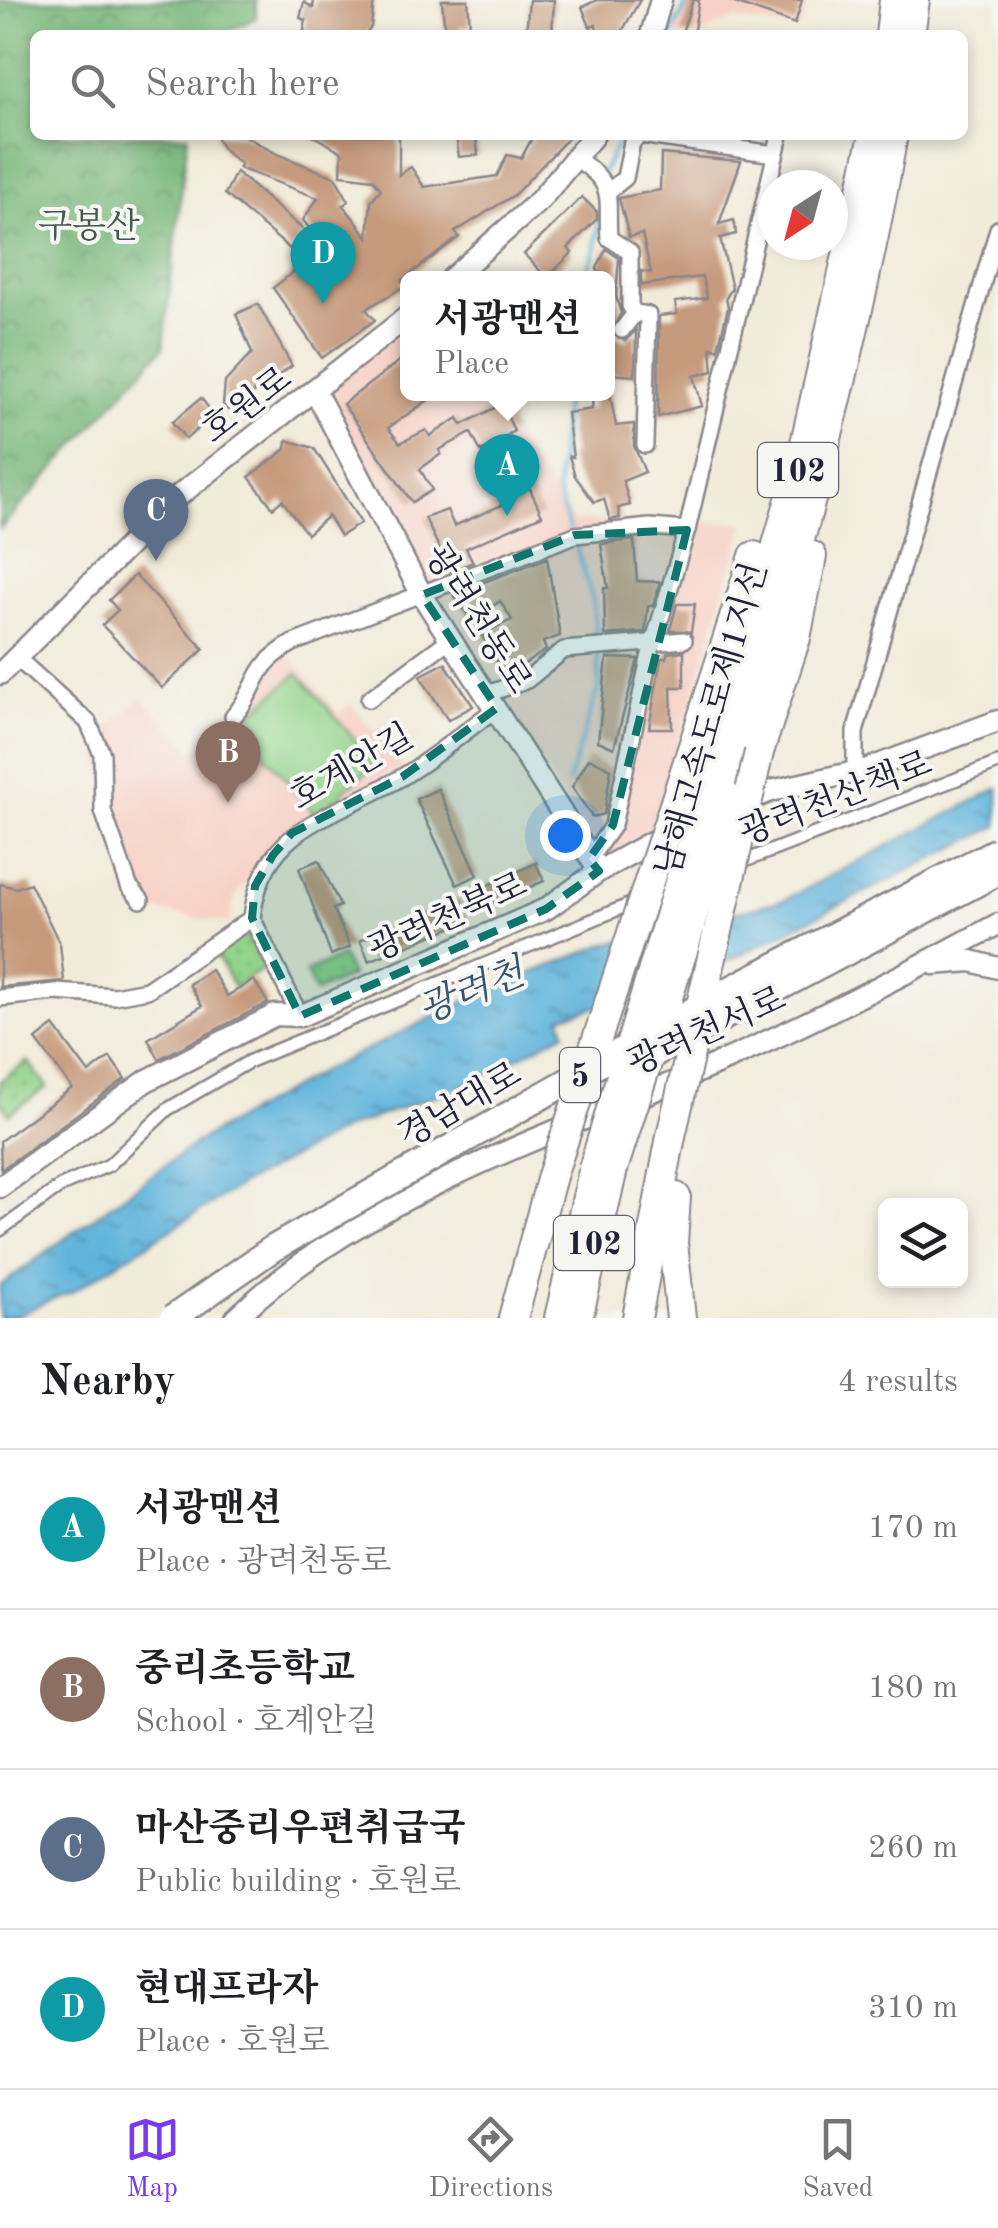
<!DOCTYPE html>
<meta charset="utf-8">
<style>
:root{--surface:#fff;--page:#f6f6f6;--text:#202124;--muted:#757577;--line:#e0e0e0;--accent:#7c3aed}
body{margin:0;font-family:"Old Standard TT","Noto Serif KR",serif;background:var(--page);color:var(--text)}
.controls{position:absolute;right:30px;bottom:30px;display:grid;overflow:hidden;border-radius:15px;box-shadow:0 5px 15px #0003}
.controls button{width:90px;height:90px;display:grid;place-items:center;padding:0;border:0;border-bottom:2px solid var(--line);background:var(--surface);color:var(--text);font:50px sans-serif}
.compass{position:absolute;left:758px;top:170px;width:90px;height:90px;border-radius:50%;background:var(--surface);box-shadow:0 5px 15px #0003;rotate:216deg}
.you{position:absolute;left:565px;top:835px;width:35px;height:35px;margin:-25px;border:8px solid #fff;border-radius:50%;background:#1a73e8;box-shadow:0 0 0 15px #1a73e833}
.badge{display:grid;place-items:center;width:65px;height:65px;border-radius:50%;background:var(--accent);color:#fff;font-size:32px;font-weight:700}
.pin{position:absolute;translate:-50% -82px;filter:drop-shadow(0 2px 5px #0008)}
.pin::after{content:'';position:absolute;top:52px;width:35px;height:30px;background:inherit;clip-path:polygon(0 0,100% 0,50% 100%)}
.popup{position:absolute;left:400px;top:271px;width:215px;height:130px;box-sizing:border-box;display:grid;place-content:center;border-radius:15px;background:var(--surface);filter:drop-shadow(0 2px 8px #0005);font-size:32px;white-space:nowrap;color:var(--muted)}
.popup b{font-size:38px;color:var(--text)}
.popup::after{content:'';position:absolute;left:50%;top:100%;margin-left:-20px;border:20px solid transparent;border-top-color:var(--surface)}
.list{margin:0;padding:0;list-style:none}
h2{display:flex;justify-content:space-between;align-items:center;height:130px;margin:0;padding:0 40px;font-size:42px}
h2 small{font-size:32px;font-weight:400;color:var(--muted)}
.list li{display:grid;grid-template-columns:65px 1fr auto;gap:30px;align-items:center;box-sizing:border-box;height:160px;padding:0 40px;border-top:2px solid var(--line)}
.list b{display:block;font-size:38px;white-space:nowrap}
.list p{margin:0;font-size:32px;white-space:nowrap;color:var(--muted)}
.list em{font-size:32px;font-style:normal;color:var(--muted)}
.icon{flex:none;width:55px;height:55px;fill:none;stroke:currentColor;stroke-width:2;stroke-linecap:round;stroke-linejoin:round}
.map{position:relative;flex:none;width:998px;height:1318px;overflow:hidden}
.search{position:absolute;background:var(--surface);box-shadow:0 5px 15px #0003;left:30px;right:30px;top:30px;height:110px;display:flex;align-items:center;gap:25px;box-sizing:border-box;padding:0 35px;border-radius:15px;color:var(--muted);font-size:38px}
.sheet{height:770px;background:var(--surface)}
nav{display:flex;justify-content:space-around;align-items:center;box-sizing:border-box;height:140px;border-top:2px solid var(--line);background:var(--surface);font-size:28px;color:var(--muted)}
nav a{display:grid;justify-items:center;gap:5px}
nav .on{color:var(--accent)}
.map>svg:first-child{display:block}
.built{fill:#f7d1c6}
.grass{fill:#93d48b;stroke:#5a7b63;stroke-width:2.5}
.forest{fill:url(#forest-crowns);stroke:#4c6c59;stroke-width:2.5}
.park{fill:url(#park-dots);stroke:#5a7b63;stroke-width:2.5}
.water{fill:url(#water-ripples);stroke:#406b8c;stroke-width:2.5}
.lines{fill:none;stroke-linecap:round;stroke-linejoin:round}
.stream{stroke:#5fb4dc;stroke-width:4}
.building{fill:#c69a7c}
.pedestrian-casing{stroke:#8a868a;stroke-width:16}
.minor-casing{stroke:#8a868a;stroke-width:20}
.tertiary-casing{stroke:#8a868a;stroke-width:25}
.motorway-casing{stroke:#8a868a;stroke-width:32}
.pedestrian{stroke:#fff;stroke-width:11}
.minor{stroke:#fff;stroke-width:15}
.tertiary{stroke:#fff;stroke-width:20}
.motorway{stroke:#fff;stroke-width:28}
.trunk-bridge-casing{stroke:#8a868a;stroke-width:30;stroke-linecap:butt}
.motorway-bridge-casing{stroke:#8a868a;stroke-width:32;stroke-linecap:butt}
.trunk-bridge{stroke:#fff;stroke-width:25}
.motorway-bridge{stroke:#fff;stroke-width:28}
.marked{fill:#0f766e;fill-opacity:0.2;stroke:#0f766e;stroke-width:8;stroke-dasharray:20 12;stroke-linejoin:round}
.labels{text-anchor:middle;stroke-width:8;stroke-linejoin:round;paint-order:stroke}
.shield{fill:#f6f6f2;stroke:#626272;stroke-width:2.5}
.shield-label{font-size:32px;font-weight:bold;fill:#22223b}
.park-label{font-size:35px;fill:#445753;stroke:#f6f6f2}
.street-label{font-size:35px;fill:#22223b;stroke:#f6f6f2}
.water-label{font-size:38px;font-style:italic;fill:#375573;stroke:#f6f6f2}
</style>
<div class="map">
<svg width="998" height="1318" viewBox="0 0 998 1318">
<defs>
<pattern id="forest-crowns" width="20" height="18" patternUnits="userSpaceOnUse" patternTransform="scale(2.5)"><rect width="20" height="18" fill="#76b677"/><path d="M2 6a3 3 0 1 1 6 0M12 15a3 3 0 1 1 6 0" fill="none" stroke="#609463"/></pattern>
<pattern id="park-dots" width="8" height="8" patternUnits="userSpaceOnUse" patternTransform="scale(2.5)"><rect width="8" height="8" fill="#93d48b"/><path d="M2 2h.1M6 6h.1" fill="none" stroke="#7eb679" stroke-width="1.8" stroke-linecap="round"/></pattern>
<pattern id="water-ripples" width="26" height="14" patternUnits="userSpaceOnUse" patternTransform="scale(2.5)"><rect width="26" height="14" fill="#5fb4dc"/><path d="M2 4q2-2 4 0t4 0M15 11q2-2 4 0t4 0" fill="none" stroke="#4e92b4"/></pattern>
</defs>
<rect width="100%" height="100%" fill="#f6f6f2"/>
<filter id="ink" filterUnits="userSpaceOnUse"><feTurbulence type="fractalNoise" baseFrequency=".01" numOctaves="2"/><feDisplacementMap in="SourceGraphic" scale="20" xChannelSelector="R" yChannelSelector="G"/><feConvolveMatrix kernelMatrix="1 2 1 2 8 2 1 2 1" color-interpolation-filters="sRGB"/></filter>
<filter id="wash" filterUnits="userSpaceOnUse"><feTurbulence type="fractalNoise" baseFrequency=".0048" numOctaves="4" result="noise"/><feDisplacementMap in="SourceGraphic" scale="40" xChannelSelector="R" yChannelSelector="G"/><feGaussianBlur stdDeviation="2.25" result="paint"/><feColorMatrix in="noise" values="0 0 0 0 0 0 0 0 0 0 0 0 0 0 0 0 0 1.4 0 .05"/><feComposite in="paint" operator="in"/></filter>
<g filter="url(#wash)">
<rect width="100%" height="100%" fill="#f1ebd9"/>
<!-- built -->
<g class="built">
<path d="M686 0H808L799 29 734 19 698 35H674Z"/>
<path d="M407 328V394H484L574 521 745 523 653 827 602 861 568 802 423 583 321 392Z"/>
<path d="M287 655 339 714 351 704 403 768 275 838 234 899 229 923 133 907V878L99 758 98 736 141 698 192 751 204 747 236 723 274 665Z"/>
</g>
<!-- grass -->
<path class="grass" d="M298 673 376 764 316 815 239 724Z"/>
<!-- forest -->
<path class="forest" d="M0 0H256V18L221 35H35V135H188L163 348 0 529Z"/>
<!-- park -->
<g class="park">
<path d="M246 933 266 967 234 987 215 953Z"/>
<path d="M342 956 351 976 315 992 306 972Z"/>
<path d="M28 1061 47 1087 9 1114 0 1102V1081Z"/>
</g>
<!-- water -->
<path class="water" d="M998 788V826L691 979 561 1017 565 1032 474 1081 347 1128 243 1184 70 1293C43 1298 27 1318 0 1318V1286L200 1140 318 1073 487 991 603 945 784 900Z"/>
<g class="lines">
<!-- stream -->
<g class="stream">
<path d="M671 35 689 0"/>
<path d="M601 175 622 135"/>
<path d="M597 184 601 203"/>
<path d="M584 278 594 254 601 213"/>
<path d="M565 394 557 492 570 531"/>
<path d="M574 540 593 601 597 642"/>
<path d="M568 783 599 685 598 652"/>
</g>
</g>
<g id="blocks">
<!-- building -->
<g class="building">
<path d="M314 0H374L371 27 366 35H303L306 20 300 18 304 2 313 8Z"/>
<path d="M442 0H468L470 26 460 27V35H445Z"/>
<path d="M529 0H554L552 35H526Z"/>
<path d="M597 0H640L620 35H597L596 25 590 27 582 7Z"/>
<path d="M693 0H699L693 35H681Z"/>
<path d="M726 0H802L795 24Z"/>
<path d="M215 135H243L277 154 335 177 349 201 343 205 368 237 371 201 381 189 373 179 341 175 342 152 312 135H399V175L411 167 424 187 497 176 507 155 521 158 534 135H571L514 195 455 232 459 237 401 281 405 286 366 309 375 320 322 358 273 288 324 248 303 220 318 198 239 168 241 164 224 151Z"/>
<path d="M456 135H476L478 155 459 157Z"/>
<path d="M661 154 741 161 719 224 734 220 736 234 720 238 732 288 726 298 728 307 718 349 711 347 713 371 694 376 702 406 658 417 659 316 677 314 675 302 707 298 702 277 641 285V271L651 273 642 234 629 237 619 198 660 190Z"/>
<path d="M236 172 305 231 290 249 225 194Z"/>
<path d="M582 197 597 212V219L568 248 572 253 547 278 524 254Z"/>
<path d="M606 249 619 258 616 296 621 313 611 333 625 341 636 330 635 376 607 374V278H600L597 268Z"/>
<path d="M258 304 292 366 228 410 223 405 225 382 252 353 236 314Z"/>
<path d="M407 355V394H437L388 428 400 443 426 430 430 436 458 418 462 425 502 404 514 431 481 452 471 433 439 450 441 454 420 469 432 490 412 502 343 404Z"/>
<path d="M593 394H610L616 426 634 424V446L645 472 623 481 630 505 618 508 620 518 610 520 604 499 594 502 575 476 569 456 573 457 567 413 592 409Z"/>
<path d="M201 398 214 415 186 439 172 422Z"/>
<path d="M287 440 314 448 361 523 340 536 328 516 307 534 282 500 273 508 249 477 286 449Z"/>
<path d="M513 452 542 515 466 548 473 562 450 571 425 518 447 510 454 526 509 502 485 458Z"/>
<path d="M634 540 637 581 660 582 653 606H648L645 632 605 635 604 588H608L601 544Z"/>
<path d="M547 558 560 636 543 642 546 650 506 676 481 634 512 620 500 601 472 621 453 594Z"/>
<path d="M135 575 204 649 162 688 102 625 118 610 109 600Z"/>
<path d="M677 604H695L691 632 670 630Z"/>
<path d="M684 651V687H671L672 728H649L661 658H667V653Z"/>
<path d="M607 658 638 659 614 748 598 741Z"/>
<path d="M445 663 473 706 448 720 420 676Z"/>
<path d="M589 758 611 769 604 814 592 817 572 787Z"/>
<path d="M438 789 478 875 457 885 416 799Z"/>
<path d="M319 860 340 906 333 909 350 947 331 955 299 868Z"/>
<path d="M536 863 544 881 494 903 486 886Z"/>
<path d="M30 883 60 944 64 981 0 987V884L16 888Z"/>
<path d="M459 900 468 921 369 961 360 940Z"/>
<path d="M211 970 227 996 254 980 268 1003 159 1059 148 1039 202 1006 189 984Z"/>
<path d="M54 1026 89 1073 110 1057 125 1079 1 1170 0 1141 72 1088 36 1040Z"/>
</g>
</g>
</g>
<g filter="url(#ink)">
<use href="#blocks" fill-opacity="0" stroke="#8a868a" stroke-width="2.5"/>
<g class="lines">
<!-- pedestrian casing -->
<g class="pedestrian-casing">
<g id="pedestrian">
<path d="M737 864 998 763"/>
<path d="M0 1230 61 1186 109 1165 168 1109 250 1061 677 885"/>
</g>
</g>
<!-- minor casing -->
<g class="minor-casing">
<g id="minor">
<path d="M640 135 775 154"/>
<path d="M577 159C617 186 606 196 609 238L630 252V306L635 313 648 315 645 445"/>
<path d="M610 190 625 178 632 142 640 135"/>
<path d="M622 330 635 313"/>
<path d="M17 658 88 722 102 754 103 811 129 886 141 900"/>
<path d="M487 694 527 680 564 650 684 640"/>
<path d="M369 699 449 640"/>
<path d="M233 717C263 683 248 669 293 643L575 535 650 527 687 530"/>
<path d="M855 773V732L998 229"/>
<path d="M589 859 613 825 650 654 687 530 780 135"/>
<path d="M252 918 300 1016"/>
<path d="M0 998 55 992 114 996 147 990 252 918C262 824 333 819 402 777 435 757 465 731 497 708"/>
</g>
</g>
<!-- tertiary casing -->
<g class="tertiary-casing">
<g id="tertiary">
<path d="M651 35 661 0"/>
<path d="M452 278 540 200 594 135"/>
<path d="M316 393 422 595 599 871"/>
<path d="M0 674 177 497 407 317"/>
<path d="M741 803 771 791 868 769 998 721"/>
<path d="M933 964 971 961 998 968"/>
<path d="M0 1187 146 1081 275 1015 300 1016 546 909 599 871 668 833"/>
<path d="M236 1318C372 1186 577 1128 746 1051 832 1012 915 969 998 924"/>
</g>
</g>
<!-- motorway casing -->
<g class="motorway-casing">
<g id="motorway">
<path d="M890 35 894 0"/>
<path d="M910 35 915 0"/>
<path d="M759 752 796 638 812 556"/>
<path d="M725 795C792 577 854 359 893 135"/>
<path d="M704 800 801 461 874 135"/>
<path d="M675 802 754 556"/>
<path d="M676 1197 673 1243 681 1318"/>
<path d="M513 1318 552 1176"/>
<path d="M559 1318 592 1176"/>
<path d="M578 1318 613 1169"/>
<path d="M637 1318 671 1136"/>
</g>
</g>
<!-- pedestrian -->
<use href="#pedestrian" class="pedestrian"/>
<!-- minor -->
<use href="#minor" class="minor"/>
<!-- tertiary -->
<use href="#tertiary" class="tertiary"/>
<!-- motorway -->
<use href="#motorway" class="motorway"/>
<!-- trunk-bridge casing -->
<g class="trunk-bridge-casing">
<g id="trunk-bridge">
<path d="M640 1061 998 872"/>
<path d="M173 1318 272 1249 727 991 998 850"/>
</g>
</g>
<!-- motorway-bridge casing -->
<g class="motorway-bridge-casing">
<g id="motorway-bridge">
<path d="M671 1136 759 752"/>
<path d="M593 1169 704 800"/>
<path d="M613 1169 686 941 725 795"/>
<path d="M552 1176 675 802"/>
</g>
</g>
<!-- trunk-bridge -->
<use href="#trunk-bridge" class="trunk-bridge"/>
<!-- motorway-bridge -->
<use href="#motorway-bridge" class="motorway-bridge"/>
</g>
</g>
<!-- marked area -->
<path class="marked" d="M687 530 613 825 589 859 599 871 546 909 300 1016 252 918 255 886 273 855 292 833 402 777 497 708 422 595 575 535Z"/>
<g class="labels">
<!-- shield labels -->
<g class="shield">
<rect x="758" y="443" width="80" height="54" rx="8"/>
<rect x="560" y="1048" width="40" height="54" rx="8"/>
<rect x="554" y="1216" width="80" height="54" rx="8"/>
</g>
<g class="shield-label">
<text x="798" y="481">102</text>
<text x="580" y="1086">5</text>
<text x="594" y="1254">102</text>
</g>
<!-- park labels -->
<g class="park-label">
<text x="89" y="237">구봉산</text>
</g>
<!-- street labels -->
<g class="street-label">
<text transform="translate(246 404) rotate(-37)" y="12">호원로</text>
<text transform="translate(479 618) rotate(58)" y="12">광려천동로</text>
<text transform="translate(710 719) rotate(-74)" y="12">남해고속도로제1지선</text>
<text transform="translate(351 766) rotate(-30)" y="12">호계안길</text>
<text transform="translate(835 797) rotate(-21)" y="12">광려천산책로</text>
<text transform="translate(447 916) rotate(-24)" y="12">광려천북로</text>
<text transform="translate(706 1030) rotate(-24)" y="12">광려천서로</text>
<text transform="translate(459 1104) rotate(-30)" y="12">경남대로</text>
</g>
<!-- water labels -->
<g class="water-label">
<text transform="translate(471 990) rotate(-22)" y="13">광려천</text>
</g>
</g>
</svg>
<div class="controls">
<button><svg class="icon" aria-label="layers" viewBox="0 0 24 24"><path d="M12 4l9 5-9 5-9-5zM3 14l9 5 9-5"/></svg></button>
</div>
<svg class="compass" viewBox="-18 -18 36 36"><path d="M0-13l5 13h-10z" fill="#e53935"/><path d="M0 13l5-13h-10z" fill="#757577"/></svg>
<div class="you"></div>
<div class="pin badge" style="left:507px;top:516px;background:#0f9aa8">A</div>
<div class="popup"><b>서광맨션</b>Place</div>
<div class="pin badge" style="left:228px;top:803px;background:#8d6e63">B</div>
<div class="pin badge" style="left:156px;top:561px;background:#5c6f8a">C</div>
<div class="pin badge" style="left:323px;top:304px;background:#0f9aa8">D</div>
<div class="search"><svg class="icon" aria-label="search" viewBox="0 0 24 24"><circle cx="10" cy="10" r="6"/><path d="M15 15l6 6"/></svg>Search here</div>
</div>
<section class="sheet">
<h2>Nearby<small>4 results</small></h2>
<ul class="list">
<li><span class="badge" style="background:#0f9aa8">A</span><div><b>서광맨션</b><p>Place · 광려천동로</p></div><em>170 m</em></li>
<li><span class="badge" style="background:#8d6e63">B</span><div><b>중리초등학교</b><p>School · 호계안길</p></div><em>180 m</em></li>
<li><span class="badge" style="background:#5c6f8a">C</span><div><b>마산중리우편취급국</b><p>Public building · 호원로</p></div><em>260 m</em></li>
<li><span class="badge" style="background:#0f9aa8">D</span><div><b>현대프라자</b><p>Place · 호원로</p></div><em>310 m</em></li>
</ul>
</section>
<nav>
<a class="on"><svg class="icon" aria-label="map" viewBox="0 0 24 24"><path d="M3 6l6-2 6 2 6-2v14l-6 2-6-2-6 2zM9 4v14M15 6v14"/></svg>Map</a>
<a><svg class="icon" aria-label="directions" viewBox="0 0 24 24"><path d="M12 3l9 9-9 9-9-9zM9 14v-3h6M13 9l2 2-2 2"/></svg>Directions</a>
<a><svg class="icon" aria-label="saved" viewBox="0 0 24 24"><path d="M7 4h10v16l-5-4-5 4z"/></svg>Saved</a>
</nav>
